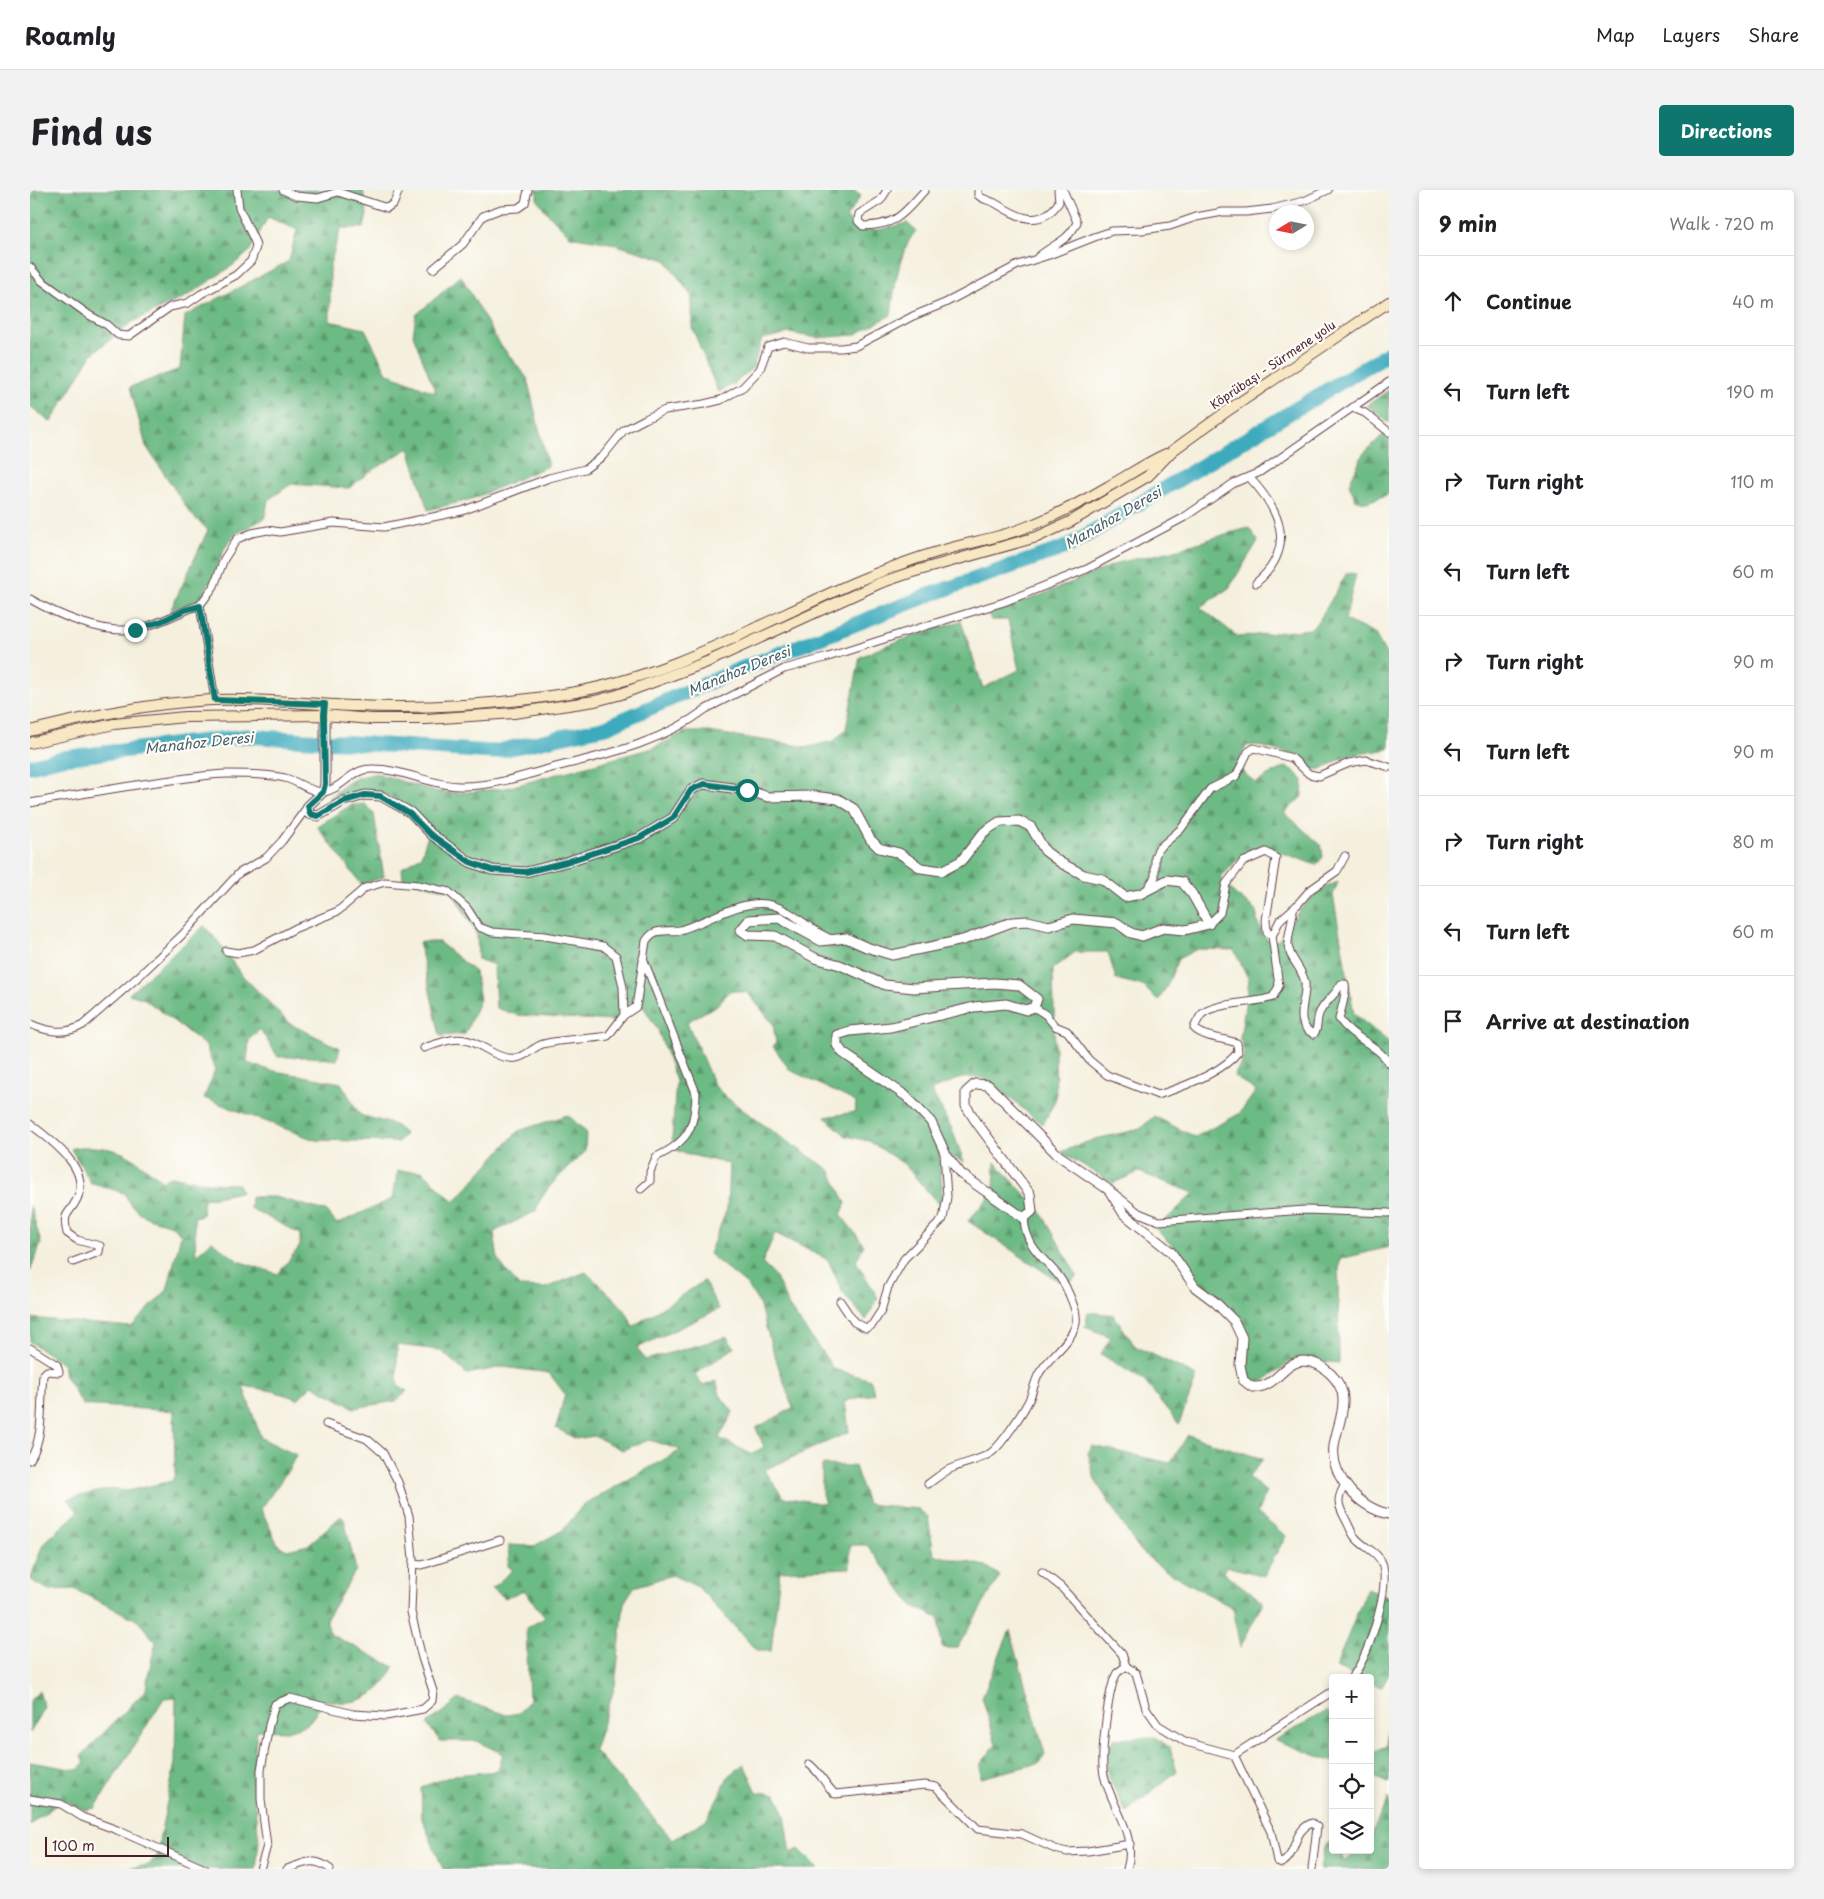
<!DOCTYPE html>
<meta charset="utf-8">
<style>
:root{--surface:#fff;--page:#f2f2f2;--text:#202124;--muted:#757577;--line:#e0e0e0;--accent:#0f766e}
body{margin:0;font-family:"Playpen Sans",sans-serif;background:var(--page);color:var(--text)}
.controls{position:absolute;right:15px;bottom:15px;display:grid;overflow:hidden;border-radius:5px;box-shadow:0 2px 8px #0003}
.controls button{width:45px;height:45px;display:grid;place-items:center;padding:0;border:0;border-bottom:1px solid var(--line);background:var(--surface);color:var(--text);font:25px sans-serif}
.compass{position:absolute;left:1239px;top:15px;width:45px;height:45px;border-radius:50%;background:var(--surface);box-shadow:0 2px 8px #0003;rotate:260deg}
.scale{position:absolute;left:15px;bottom:12px;width:124px;box-sizing:border-box;padding-left:5px;border:2px solid #4a1f2b;border-top:0;font-size:14px;line-height:18px;white-space:nowrap;color:#4a1f2b;-webkit-text-stroke:4px #fdfcf7;paint-order:stroke}
.stop{position:absolute;width:15px;height:15px;margin:-11px;border:4px solid #0f766e;border-radius:50%;background:#fff}
.stop.end{background:#0f766e;border-color:#fff;box-shadow:0 1px 5px #0008}
.list{margin:0;padding:0;list-style:none}
h2{display:flex;justify-content:space-between;align-items:center;height:65px;margin:0;padding:0 20px;font-size:21px}
h2 small{font-size:16px;font-weight:400;color:var(--muted)}
.list li{display:grid;grid-template-columns:32px 1fr auto;gap:15px;align-items:center;box-sizing:border-box;height:90px;padding:0 20px;border-top:1px solid var(--line)}
.list b{display:block;font-size:19px;white-space:nowrap}
.list em{font-size:16px;font-style:normal;color:var(--muted)}
.icon{flex:none;width:28px;height:28px;fill:none;stroke:currentColor;stroke-width:2;stroke-linecap:round;stroke-linejoin:round}
.map{position:relative;flex:none;width:1359px;height:1679px;overflow:hidden;border-radius:5px}
header{display:flex;align-items:center;gap:30px;box-sizing:border-box;height:70px;padding:0 25px;background:var(--surface);border-bottom:1px solid var(--line)}
header strong{font-size:24px}
nav{display:flex;gap:28px;margin-inline-start:auto;font-size:18px}
.intro{display:flex;align-items:center;justify-content:space-between;box-sizing:border-box;height:120px;padding:0 30px}
h1{margin:0;font-size:35px}
.button{padding:12px 22px;border-radius:5px;background:var(--accent);color:#fff;font-size:18px;font-weight:700}
main{display:flex;gap:30px;padding:0 30px}
aside{flex:1;background:var(--surface);border-radius:5px;box-shadow:0 2px 8px #0003}
.map>svg:first-child{display:block}
.forest{fill:url(#forest-firs);stroke:#5b6c58}
.lines{fill:none;stroke-linecap:round;stroke-linejoin:round}
.river{stroke:#3daabd;stroke-width:15}
.minor-casing{stroke:#643e46;stroke-width:9}
.tertiary-casing{stroke:#643e46;stroke-width:11}
.secondary-casing{stroke:#643e46;stroke-width:12}
.minor{stroke:#fff;stroke-width:7}
.tertiary{stroke:#fff;stroke-width:9}
.secondary{stroke:#f7e8c3;stroke-width:10}
.route{stroke:#0f766e;stroke-width:6}
.labels{text-anchor:middle;stroke-width:4.5;stroke-linejoin:round;paint-order:stroke}
.street-label{font-size:12px;fill:#4a1f2b;stroke:#fdfcf7}
.water-label{font-size:14px;font-style:italic;fill:#445e6d;stroke:#fdfcf7}
</style>
<header>
<strong>Roamly</strong>
<nav><a>Map</a><a>Layers</a><a>Share</a></nav>
</header>
<div class="intro"><h1>Find us</h1><a class="button">Directions</a></div>
<main>
<div class="map">
<svg width="1359" height="1679" viewBox="0 0 1359 1679">
<defs>
<pattern id="forest-firs" width="22" height="20" patternUnits="userSpaceOnUse" patternTransform="scale(1.25)"><rect width="22" height="20" fill="#6cba84"/><path d="M5 1l3.5 6h-7zM16 11l3.5 6h-7z" fill="#5b976c"/></pattern>
</defs>
<rect width="100%" height="100%" fill="#fdfcf7"/>
<filter id="ink" filterUnits="userSpaceOnUse"><feTurbulence type="fractalNoise" baseFrequency=".02" numOctaves="2"/><feDisplacementMap in="SourceGraphic" scale="10" xChannelSelector="R" yChannelSelector="G"/><feConvolveMatrix kernelMatrix="1 2 1 2 8 2 1 2 1" color-interpolation-filters="sRGB"/></filter>
<filter id="wash" filterUnits="userSpaceOnUse"><feTurbulence type="fractalNoise" baseFrequency=".0096" numOctaves="4" result="noise"/><feDisplacementMap in="SourceGraphic" scale="20" xChannelSelector="R" yChannelSelector="G"/><feGaussianBlur stdDeviation="1.12" result="paint"/><feColorMatrix in="noise" values="0 0 0 0 0 0 0 0 0 0 0 0 0 0 0 0 0 1.4 0 .05"/><feComposite in="paint" operator="in"/></filter>
<g filter="url(#wash)">
<rect width="100%" height="100%" fill="#f5f0de"/>
<!-- forest -->
<g class="forest">
<path d="M0 0H333L337 24 334 38H311L300 74V131L335 139 357 183 406 203 383 145 386 125 431 86 467 150 497 188 518 276 442 309 398 320 379 258 338 283 319 298 261 294 238 310 235 328 204 345 194 359 182 390 169 410 141 419 178 340 161 324 116 256 100 197 150 179 155 126 259 71 267 40 238 27 219 62 202 76 157 106 102 132 62 164 21 232 0 216Z"/>
<path d="M507 0H823L831 6 816 28C839 47 851 39 877 33L886 41C869 59 864 101 861 125L824 145 788 148 759 143 732 149 723 177 704 194 688 202 662 137V107L636 70 580 53 540 46 518 24 507 9Z"/>
<path d="M1359 200V233L1337 215Z"/>
<path d="M1359 239V304L1337 312 1326 310 1319 294 1333 264Z"/>
<path d="M1219 338 1228 351 1199 398 1170 417 1208 447 1280 439 1290 429 1317 383 1326 384 1315 430 1345 444 1359 469V559L1316 566 1292 579 1281 580 1264 565 1226 555 1216 556 1206 577 1226 593 1239 585 1256 577 1263 580 1273 590 1272 607 1254 623 1291 655 1293 667 1286 675 1236 657 1213 664 1190 688 1205 704 1227 721V732L1237 750 1248 751C1266 725 1277 704 1308 692L1303 705 1324 824 1359 852V1057L1310 1069 1308 1091 1309 1173 1265 1169 1234 1191 1221 1192 1215 1179 1216 1164 1212 1138 1199 1120 1169 1096 1151 1065 1126 1039 1164 1003 1109 982 1083 993 1031 962 1065 949 1110 939 1124 926 1165 947 1209 924 1226 901 1204 886 1215 866 1210 848 1219 790 1204 760 1167 759 1148 769 1137 796 1128 811 1113 796 1086 789 1078 762H1045L1023 779 1026 908 1013 935 971 901 950 887 931 888 901 900 922 939 934 972 909 961 912 996 911 1017 874 974 839 951 816 946 795 927 825 922 826 912 760 880 743 856 746 853 743 834 718 803 701 800 687 815 657 832 684 895 697 908 746 944 800 980 816 1013 811 1025 834 1055 826 1071 848 1108 836 1130 813 1103 798 1070 745 1043 732 1073 746 1087 759 1117 804 1179 841 1190 844 1204 815 1211 819 1242 734 1280 753 1307 795 1314 792 1304V1275L825 1276 837 1314 888 1319 898 1327 904 1365 956 1376 970 1386 927 1458H912L909 1428 883 1416 837 1355H820V1378L750 1381 741 1461H727L668 1397 642 1385 604 1397 594 1413 585 1496 564 1560 643 1650 677 1629 699 1585 714 1574 727 1602 746 1604 755 1625 761 1663 769 1659 789 1679H413L392 1629 391 1597 425 1585 468 1581 473 1564 447 1551H410L397 1534 429 1509 477 1525 489 1523 499 1511 496 1438 515 1428 494 1400 475 1408 462 1398 483 1380 478 1376 479 1355 504 1356 533 1340 553 1315 651 1260 619 1250 592 1260 564 1246 546 1249 526 1238 535 1204 519 1183 473 1177 437 1184 410 1160 367 1155V1194L377 1201 366 1211 324 1218 282 1195 268 1209 243 1201 213 1196 231 1248 266 1265 259 1279 231 1319 248 1355 257 1360 278 1355 311 1326 314 1329 326 1380 296 1429 300 1444 364 1477C355 1497 340 1510 318 1512 311 1513 301 1511 294 1510L278 1534 257 1541 227 1540 222 1589 229 1651 226 1679H101L102 1677 119 1675 129 1663 130 1646 145 1573 146 1507 134 1508 65 1618 55 1620 33 1610 4 1631 0 1636V1572L48 1580 55 1572 51 1566 116 1500 118 1485 126 1452 107 1430 44 1399 19 1400 0 1390 13 1354 48 1322 38 1309 79 1299 97 1301 142 1291 145 1284 144 1221 53 1215 35 1186 33 1174 0 1152V1128L101 1137 137 1100 151 1045C141 1030 127 1033 112 1025 104 1019 98 1011 94 1003L61 993 41 959C49 956 56 957 64 957 98 959 107 972 133 991L141 986 177 993 208 994 211 1002 174 1009 172 1025 164 1027 166 1065 182 1051 208 1071 248 1084 270 1056V1044L220 1018 221 1007H245L296 1021 307 1034 362 1009 368 981H393L424 1012 488 941 538 925 556 942 555 962C540 976 510 1001 506 1021L464 1042 468 1070 489 1097 515 1098 556 1082C568 1095 601 1119 602 1137L674 1091 689 1119 607 1158 615 1170 697 1147 704 1158 665 1184 673 1196 686 1191 690 1205 703 1222 689 1248 721 1264 734 1257 726 1238 763 1218 742 1158 729 1113 717 1095 679 1064 697 1019 699 974 649 962 642 949 646 891 628 840 611 813 601 812 583 831 487 825 466 818 464 775 448 769 447 745 422 701 373 689 372 678 391 666 401 636 359 606 338 600 300 612 298 608 323 589 346 583 403 601 429 603 476 598 623 558 655 542H679L778 557 804 551 816 539 830 467 857 455 931 431 953 498 989 480 978 430H961L958 423 1006 407 1091 372 1142 361 1199 343Z"/>
<path d="M335 614 344 624 354 687 331 694 287 636 321 615Z"/>
<path d="M174 736 187 750 210 783 260 834 310 858 307 870 281 867H248L230 839 219 850 217 873 239 880 311 893 330 925 365 935 375 944 368 952 285 950 174 908 185 881 176 856 115 809 99 804Z"/>
<path d="M389 752H409L445 782 450 809 435 844 410 846Z"/>
<path d="M965 972 1011 1022 1047 1086 1041 1092 1028 1091 938 1031 964 1001Z"/>
<path d="M0 1015 11 1053 0 1082Z"/>
<path d="M1058 1122 1084 1125 1105 1156 1167 1186 1149 1234 1114 1191 1071 1164 1081 1147 1055 1137Z"/>
<path d="M1158 1245 1233 1269 1219 1287 1236 1302 1227 1323 1256 1346 1234 1386 1196 1376 1193 1382 1233 1412 1210 1458 1203 1418 1133 1379 1109 1360 1065 1290 1058 1263 1062 1256 1140 1273Z"/>
<path d="M1337 1399 1359 1407V1484L1352 1497 1340 1492V1488H1330L1305 1478Z"/>
<path d="M980 1440 1015 1564 1010 1573 951 1588 950 1575 966 1554 952 1507Z"/>
<path d="M9 1501 14 1517 0 1543V1512Z"/>
<path d="M1296 1521 1303 1527V1572L1245 1550Z"/>
<path d="M1359 1528V1593L1340 1586V1561L1342 1562 1356 1556Z"/>
<path d="M1126 1547 1140 1558 1147 1581 1096 1622 1078 1586 1075 1567 1083 1549Z"/>
<path d="M1359 1608V1679H1290L1294 1657 1303 1648V1660H1315L1312 1666 1313 1672 1331 1660H1340V1647Z"/>
</g>
<g class="lines">
<!-- river -->
<path class="river" d="M0 576 32 568 216 546 463 562 576 537 698 484 902 404 1037 357 1359 163"/>
</g>
</g>
<g filter="url(#ink)">
<g class="lines">
<!-- minor casing -->
<g class="minor-casing">
<g id="minor">
<path d="M253 0 266 6 288 8 308 2 357 18 364 13 369 0"/>
<path d="M857 0 851 10 829 24 828 31 833 36C868 35 873 24 895 0"/>
<path d="M948 0V5C953 10 959 10 965 13 988 27 1010 40 1029 12L1028 0"/>
<path d="M1008 67C1023 54 1039 51 1047 32L1033 0"/>
<path d="M0 77 12 91 59 125 77 135 88 145 99 146 140 117 158 113 171 104 206 85 221 71 226 57 225 52 209 18 207 0"/>
<path d="M403 79 433 54 453 26 471 19 488 18 495 13 498 0"/>
<path d="M1323 218 1335 223 1359 242"/>
<path d="M1219 287C1251 321 1267 358 1226 393"/>
<path d="M0 409C28 425 73 445 106 439 128 435 148 422 170 415L185 510"/>
<path d="M170 415 184 396 194 369 207 349 222 343 238 340 250 342 303 333 354 337 432 321 519 288 555 279 573 266 594 240 615 229 635 220 674 214 691 210 713 197 730 179 738 157 754 152 778 158H811L826 156 883 126 915 113 988 75 1019 65 1067 46 1082 41 1112 40 1140 36 1166 27 1193 22H1216L1242 19 1274 11 1298 0"/>
<path d="M0 613C47 605 94 596 142 590 161 588 179 584 198 584 216 584 237 584 255 588 267 591 282 603 294 602 312 599 321 579 341 579 371 578 399 595 429 596 459 597 489 587 518 579 573 565 630 554 676 519L754 479 795 468 873 443 974 412 1057 379 1153 328 1204 293 1230 282 1359 192"/>
<path d="M1116 701 1125 687V667L1128 659 1151 639 1180 599 1206 586 1218 562 1224 558 1262 568 1279 584 1289 586 1319 573 1336 570 1359 577"/>
<path d="M1263 719C1263 730 1258 745 1258 754 1258 768 1273 778 1275 793 1277 809 1262 835 1284 844 1289 837 1286 832 1289 824 1293 813 1306 805 1311 794H1315C1317 803 1311 819 1309 829 1323 849 1347 854 1359 873"/>
<path d="M1179 734 1190 723 1196 694 1213 672 1236 662 1246 668 1236 730 1237 742 1242 746 1250 730 1267 715 1280 700 1307 681 1315 666"/>
<path d="M196 761 208 763 224 760 266 738 308 721 335 698 355 692 388 695 419 702 437 718 449 737 462 742 515 746 573 756 586 766 593 797 594 825"/>
<path d="M1004 817 1016 825 1025 836 1037 841 1059 870 1077 885 1128 905C1153 897 1192 883 1208 862L1207 853C1193 848 1174 848 1164 838 1166 834 1169 827 1172 824 1186 812 1224 814 1243 807L1249 796 1242 746"/>
<path d="M0 834C19 842 35 845 53 835L108 787 152 745 209 683 236 668 252 651 278 616"/>
<path d="M394 858C407 854 422 847 435 850 452 853 468 871 486 868 496 867 503 857 513 854 534 848 556 850 578 846L594 825 606 817 616 751C618 748 620 745 624 743 631 739 642 742 650 740 678 732 713 707 742 715 765 721 780 742 802 749"/>
<path d="M0 934C21 950 62 979 47 1009 39 1026 32 1021 37 1043L47 1050 70 1056 69 1062 43 1072"/>
<path d="M611 999 620 991V982L626 967C658 952 665 938 666 903L613 768"/>
<path d="M1081 1001 1109 1023 1129 1031 1275 1020 1359 1023"/>
<path d="M810 1111 824 1132 836 1138 842 1135 851 1121 858 1097 874 1069 913 1029 917 1007 914 963"/>
<path d="M0 1158 27 1175 29 1182 17 1181 13 1185C10 1213 15 1245 0 1270"/>
<path d="M898 1294C905 1289 912 1283 920 1279 932 1273 952 1270 962 1262 972 1254 991 1225 997 1214 1003 1204 1004 1191 1010 1182 1020 1166 1038 1155 1045 1137 1049 1126 1043 1114 1039 1104 1027 1072 996 1067 994 1028"/>
<path d="M1315 1295C1304 1312 1310 1318 1318 1334 1320 1338 1322 1344 1325 1347 1333 1358 1349 1361 1353 1376 1359 1401 1338 1470 1321 1488"/>
<path d="M383 1374 392 1375 470 1350"/>
<path d="M1012 1382 1031 1397 1092 1464 1096 1476"/>
<path d="M1204 1565 1241 1642 1247 1671 1252 1673C1268 1664 1261 1642 1282 1633L1287 1637 1282 1679"/>
<path d="M779 1574C790 1582 795 1595 805 1604L895 1595 906 1597 948 1639 992 1644 1025 1659 1037 1662 1058 1661 1100 1654"/>
<path d="M0 1609 31 1614 52 1627 87 1640 175 1679"/>
<path d="M230 1679 237 1656 231 1609V1580L239 1535 245 1514 260 1508 323 1524 356 1526 393 1519 402 1511 403 1501 392 1468 381 1422 383 1369 379 1326 368 1292 353 1263 337 1249 296 1234"/>
<path d="M257 1679C274 1673 284 1666 300 1679"/>
<path d="M1097 1679C1108 1644 1081 1617 1074 1585 1070 1569 1078 1497 1087 1483 1089 1481 1094 1478 1096 1476L1106 1483 1116 1518 1128 1535 1156 1552 1204 1565 1303 1501"/>
</g>
</g>
<!-- tertiary casing -->
<g class="tertiary-casing">
<path id="tertiary" d="M295 519V594L293 602 278 616 279 624 288 626 314 611 335 605 351 606 381 623 401 644 440 672 462 680 496 682 536 672 609 648 643 628 661 600 673 594 717 600 738 607 782 606 808 609 824 619 840 649 849 658 869 663 891 678 912 681 931 671 954 642 969 632 989 631 1001 637 1015 661 1031 673 1054 685 1072 689 1095 707 1110 704 1137 690 1152 692 1162 704 1179 734 1155 740 1133 738 1112 746 1101 743 1087 733 1043 729 1019 736 998 731 982 732 933 750 862 765 836 757 816 748 791 751 749 728 719 730 711 740 718 745 745 746 785 768 810 775 855 795 884 798 964 793 989 795 1007 809 1004 817 996 820 976 814 944 817 861 837 820 841 807 845V855L813 863 876 906 901 932 916 965 931 984 994 1028 1002 1021 1000 1004 947 933 936 916V902L945 894 958 895 1028 965 1079 1000 1094 1024 1141 1062 1165 1097 1185 1112 1204 1131 1212 1148 1210 1175 1213 1190 1222 1197C1225 1197 1230 1197 1233 1196 1249 1191 1256 1171 1274 1171 1293 1172 1314 1192 1313 1211 1313 1227 1306 1241 1304 1256 1300 1287 1330 1318 1359 1324"/>
</g>
<!-- secondary casing -->
<g class="secondary-casing">
<g id="secondary">
<path d="M0 541C60 526 120 513 182 510 230 508 278 514 325 516 394 519 466 515 534 504 637 488 729 434 823 393 856 379 890 366 925 357 948 351 971 347 994 338 1023 327 1052 312 1079 296 1099 285 1116 273 1136 264"/>
<path d="M0 553 84 534 155 527 294 525 341 529H397L484 523 565 511 588 505 677 472 850 393 879 383 1007 347 1040 332 1118 286 1142 261 1200 219 1359 112"/>
</g>
</g>
<!-- minor -->
<use href="#minor" class="minor"/>
<!-- tertiary -->
<use href="#tertiary" class="tertiary"/>
<!-- secondary -->
<use href="#secondary" class="secondary"/>
</g>
</g>
<g class="lines" filter="url(#ink)">
<!-- route -->
<path class="route" d="M105 440 132 431 155 420 170 416 185 510 295 514 294 524 295 594 293 602 278 616 280 624 288 626 314 611 335 605 350 606 380 624 400 644 440 672 462 680 496 682 536 672 609 648 643 628 661 600 674 594 717 600"/>
</g>
<g class="labels">
<!-- street labels -->
<g class="street-label">
<text transform="translate(1243 175) rotate(-34)" y="4">Köprübaşı - Sürmene yolu</text>
</g>
<!-- water labels -->
<g class="water-label">
<text transform="translate(1083 328) rotate(-30)" y="5">Manahoz Deresi</text>
<text transform="translate(709 481) rotate(-22)" y="5">Manahoz Deresi</text>
<text transform="translate(169 553) rotate(-6)" y="5">Manahoz Deresi</text>
</g>
</g>
</svg>
<div class="controls">
<button>+</button>
<button>−</button>
<button><svg class="icon" aria-label="locate" viewBox="0 0 24 24"><circle cx="12" cy="12" r="6"/><path d="M12 2v4M12 18v4M2 12h4M18 12h4"/></svg></button>
<button><svg class="icon" aria-label="layers" viewBox="0 0 24 24"><path d="M12 4l9 5-9 5-9-5zM3 14l9 5 9-5"/></svg></button>
</div>
<svg class="compass" viewBox="-18 -18 36 36"><path d="M0-13l5 13h-10z" fill="#e53935"/><path d="M0 13l5-13h-10z" fill="#757577"/></svg>
<div class="scale">100 m</div>
<div class="stop" style="left:717px;top:600px"></div>
<div class="stop end" style="left:105px;top:440px"></div>
</div>
<aside>
<h2>9 min<small>Walk · 720 m</small></h2>
<ul class="list">
<li><svg class="icon" aria-label="ahead" viewBox="0 0 24 24"><path d="M12 20V5M6 11l6-6 6 6"/></svg><div><b>Continue</b></div><em>40 m</em></li>
<li><svg class="icon" aria-label="left" viewBox="0 0 24 24"><path d="M17 20v-9H6M10 6l-5 5 5 5"/></svg><div><b>Turn left</b></div><em>190 m</em></li>
<li><svg class="icon" aria-label="right" viewBox="0 0 24 24"><path d="M7 20v-9h11M14 6l5 5-5 5"/></svg><div><b>Turn right</b></div><em>110 m</em></li>
<li><svg class="icon" aria-label="left" viewBox="0 0 24 24"><path d="M17 20v-9H6M10 6l-5 5 5 5"/></svg><div><b>Turn left</b></div><em>60 m</em></li>
<li><svg class="icon" aria-label="right" viewBox="0 0 24 24"><path d="M7 20v-9h11M14 6l5 5-5 5"/></svg><div><b>Turn right</b></div><em>90 m</em></li>
<li><svg class="icon" aria-label="left" viewBox="0 0 24 24"><path d="M17 20v-9H6M10 6l-5 5 5 5"/></svg><div><b>Turn left</b></div><em>90 m</em></li>
<li><svg class="icon" aria-label="right" viewBox="0 0 24 24"><path d="M7 20v-9h11M14 6l5 5-5 5"/></svg><div><b>Turn right</b></div><em>80 m</em></li>
<li><svg class="icon" aria-label="left" viewBox="0 0 24 24"><path d="M17 20v-9H6M10 6l-5 5 5 5"/></svg><div><b>Turn left</b></div><em>60 m</em></li>
<li><svg class="icon" aria-label="arrive" viewBox="0 0 24 24"><path d="M6 21V4h12l-3 4 3 4H6"/></svg><div><b>Arrive at destination</b></div></li>
</ul>
</aside>
</main>
